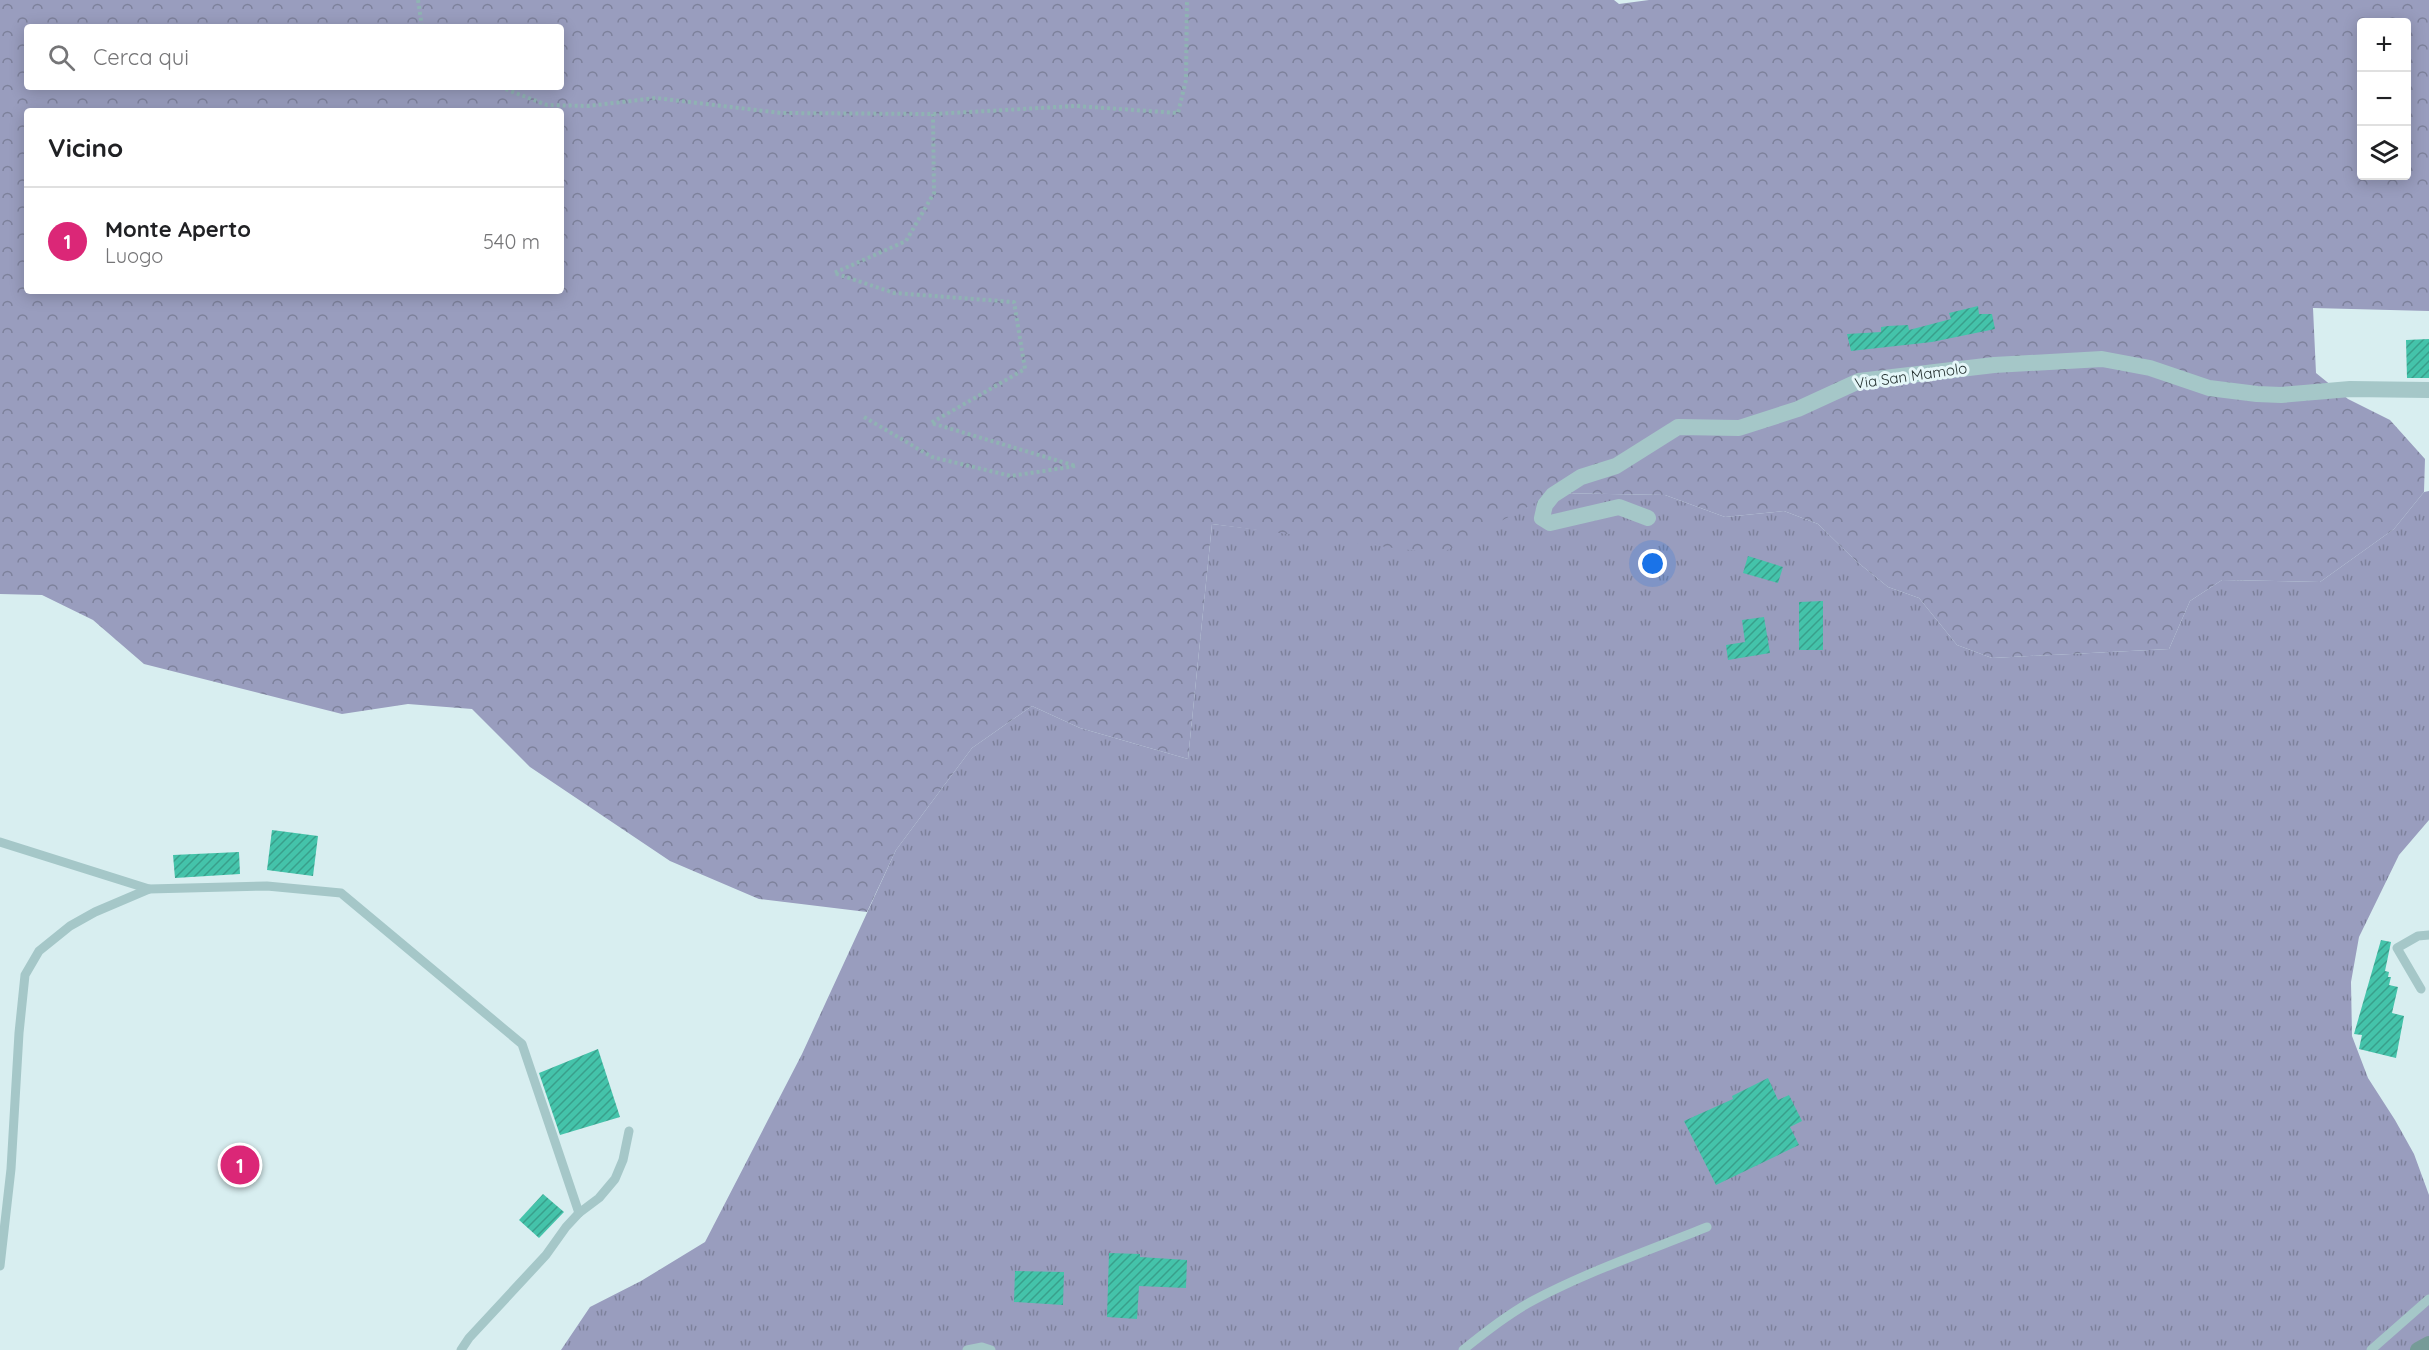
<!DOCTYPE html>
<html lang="it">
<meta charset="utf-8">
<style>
:root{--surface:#fff;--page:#f2f2f2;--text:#202124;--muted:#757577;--line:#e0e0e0;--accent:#db2777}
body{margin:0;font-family:Quicksand,sans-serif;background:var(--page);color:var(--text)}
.controls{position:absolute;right:18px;top:18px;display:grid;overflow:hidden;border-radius:6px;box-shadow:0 3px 15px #0003}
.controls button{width:54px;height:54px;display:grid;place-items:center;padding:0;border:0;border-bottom:2px solid var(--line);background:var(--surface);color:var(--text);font:30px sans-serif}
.you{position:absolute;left:1653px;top:564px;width:21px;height:21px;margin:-15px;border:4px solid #fff;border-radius:50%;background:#1a73e8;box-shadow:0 0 0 9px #1a73e833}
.badge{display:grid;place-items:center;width:39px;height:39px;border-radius:50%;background:var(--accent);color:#fff;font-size:20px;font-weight:700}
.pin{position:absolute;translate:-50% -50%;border:3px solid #fff;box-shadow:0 2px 6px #0006}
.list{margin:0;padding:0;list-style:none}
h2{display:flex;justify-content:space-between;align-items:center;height:78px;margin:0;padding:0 24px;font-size:26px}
h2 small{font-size:20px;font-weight:400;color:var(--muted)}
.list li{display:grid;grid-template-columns:39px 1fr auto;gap:18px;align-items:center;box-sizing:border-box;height:108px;padding:0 24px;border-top:2px solid var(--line)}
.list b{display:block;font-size:22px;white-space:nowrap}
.list p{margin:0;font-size:20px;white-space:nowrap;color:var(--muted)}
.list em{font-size:20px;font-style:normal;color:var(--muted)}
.icon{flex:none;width:33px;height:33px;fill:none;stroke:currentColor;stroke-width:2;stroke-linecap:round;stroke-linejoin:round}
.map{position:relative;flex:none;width:2429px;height:1350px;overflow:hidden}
.search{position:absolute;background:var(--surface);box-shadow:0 3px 15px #0003;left:24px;top:24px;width:540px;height:66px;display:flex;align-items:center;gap:15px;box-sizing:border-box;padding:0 21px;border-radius:6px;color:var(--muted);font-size:22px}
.panel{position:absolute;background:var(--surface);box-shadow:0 3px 15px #0003;left:24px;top:108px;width:540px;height:186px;border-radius:6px}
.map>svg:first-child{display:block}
.grass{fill:url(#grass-tufts)}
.forest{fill:url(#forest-crowns);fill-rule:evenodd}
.building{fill:url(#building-hatch)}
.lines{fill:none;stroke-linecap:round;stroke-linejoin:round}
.path{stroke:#8fb3b3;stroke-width:4;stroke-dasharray:3 3;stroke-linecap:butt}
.service{stroke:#a5c7c8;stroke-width:9}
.minor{stroke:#a5c7c8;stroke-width:16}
.secondary{stroke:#769b98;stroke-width:16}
.labels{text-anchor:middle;stroke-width:6;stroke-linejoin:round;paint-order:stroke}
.street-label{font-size:15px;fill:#263332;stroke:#e4f6f8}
</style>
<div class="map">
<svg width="2429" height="1350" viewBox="0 0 2429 1350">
<defs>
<pattern id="grass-tufts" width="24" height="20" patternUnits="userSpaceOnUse" patternTransform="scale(1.5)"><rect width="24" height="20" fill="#999dbe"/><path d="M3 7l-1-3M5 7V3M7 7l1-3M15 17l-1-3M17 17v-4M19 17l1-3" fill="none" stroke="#7d819b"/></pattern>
<pattern id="forest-crowns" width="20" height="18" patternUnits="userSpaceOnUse" patternTransform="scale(1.5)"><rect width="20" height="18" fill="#999dbe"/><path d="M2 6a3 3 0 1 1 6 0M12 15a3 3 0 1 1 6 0" fill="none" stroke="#7d819b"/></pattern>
<pattern id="building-hatch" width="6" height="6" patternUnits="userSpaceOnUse" patternTransform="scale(1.5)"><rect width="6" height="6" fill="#44c3aa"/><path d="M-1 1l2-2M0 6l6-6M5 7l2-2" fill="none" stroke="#399f8b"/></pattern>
</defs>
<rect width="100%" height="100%" fill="#d8eef0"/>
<!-- grass -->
<path class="grass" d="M2429 491V820L2399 855 2359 937 2351 982 2352 1036 2368 1078 2395 1120 2414 1154 2429 1195V1350H561L590 1307 641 1281 705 1242 802 1054 896 850 972 748 1032 706 1080 728 1188 759 1212 524 1261 530 1553 493 1665 495 1725 517 1784 511 1818 524 1856 561 1888 587 1919 598 1957 645 1992 658 2169 649 2190 601 2222 580 2320 582 2394 529 2424 492Z"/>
<!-- forest -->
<path class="forest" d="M0 0H1614L1619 4 1649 0H2429V311L2313 308 2316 373 2348 399 2390 420 2425 459 2424 492 2394 529 2320 582 2222 580 2190 601 2169 649 1992 658 1957 645 1919 598 1888 587 1856 561 1818 524 1784 511 1725 517 1665 495 1553 493 1440 554 1212 524 1188 759 1080 728 1032 706 972 748 896 850 867 912 759 899 670 861 530 767 472 709 408 704 342 714 144 664 93 620 42 595 0 594ZM2362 22H2406V176H2362ZM27 27H561V87H27ZM27 111H561V291H27Z"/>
<!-- building -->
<g class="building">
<path d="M1978 306 1979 314H1992L1995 329 1932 342 1851 351 1847 334 1881 332V327L1888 326 1908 325 1909 330 1951 319 1949 313Z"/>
<path d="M2429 339V378H2407L2406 340Z"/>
<path d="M1748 556 1783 567 1778 583 1743 573Z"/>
<path d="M1823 601V650H1799V602Z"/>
<path d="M1764 617 1770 653 1728 660 1726 645 1745 642 1742 620Z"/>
<path d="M272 830 318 836 313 876 267 870Z"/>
<path d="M239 852 240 874 175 878 173 855Z"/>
<path d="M2381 940 2391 942 2385 971 2389 972 2388 977H2391L2389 985 2398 987 2392 1013 2404 1016 2396 1058 2359 1049 2362 1035 2354 1034Z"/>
<path d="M598 1049 620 1117 560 1135 539 1073Z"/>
<path d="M1768 1078 1778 1100 1789 1095 1802 1121 1790 1127 1799 1145 1716 1185 1684 1121 1733 1099 1732 1096Z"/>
<path d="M543 1194 564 1212 539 1238 519 1220Z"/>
<path d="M1109 1253 1140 1254V1257L1187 1260 1186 1288 1139 1286 1137 1319 1107 1317Z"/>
<path d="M1015 1271 1064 1272 1063 1305 1014 1302Z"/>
</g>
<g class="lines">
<!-- path -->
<g class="path">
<path d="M418 0 422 27"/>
<path d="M500 87 547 105 588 106 656 98 781 113 933 114 1076 106 1178 113 1186 80 1187 0"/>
<path d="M864 417 932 457 1011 476 1076 466 931 423 1025 369 1014 302 894 293 834 273 906 241 934 193 933 114"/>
</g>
<!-- service -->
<g class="service">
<path d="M0 842 149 889"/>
<path d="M2421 989 2397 948 2418 936 2429 935"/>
<path d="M0 1266 11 1169 19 1033 25 975 39 951 70 926 95 912 149 889 267 886 341 893 522 1044 579 1213"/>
<path d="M461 1350 469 1338 546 1255 566 1227 579 1213 599 1198 615 1179 623 1160 629 1131"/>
<path d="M967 1350 982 1347 991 1350"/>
<path d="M1463 1350C1485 1332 1509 1313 1534 1300 1589 1271 1650 1250 1707 1227"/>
<path d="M2371 1350 2429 1299"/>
</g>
<!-- minor -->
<path class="minor" d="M1648 518 1619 507 1550 523 1542 518 1545 505 1553 495 1581 477 1616 466 1678 427 1739 428 1798 409 1859 381 1994 365 2102 359 2150 368 2209 388 2257 394 2281 395 2350 389 2429 390"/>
<!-- secondary -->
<path class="secondary" d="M2418 1350 2429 1344"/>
</g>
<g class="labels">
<!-- street labels -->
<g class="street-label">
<text transform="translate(1911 376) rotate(-8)" y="5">Via San Mamolo</text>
</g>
</g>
</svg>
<div class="controls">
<button>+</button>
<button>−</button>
<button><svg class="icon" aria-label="layers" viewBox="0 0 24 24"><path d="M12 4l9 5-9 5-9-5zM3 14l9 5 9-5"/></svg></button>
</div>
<div class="you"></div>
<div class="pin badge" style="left:240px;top:1165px">1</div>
<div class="search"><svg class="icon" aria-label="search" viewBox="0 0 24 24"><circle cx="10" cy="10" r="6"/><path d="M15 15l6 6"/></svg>Cerca qui</div>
<section class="panel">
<h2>Vicino<small></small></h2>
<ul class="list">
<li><span class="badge">1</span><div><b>Monte Aperto</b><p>Luogo</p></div><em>540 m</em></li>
</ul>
</section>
</div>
